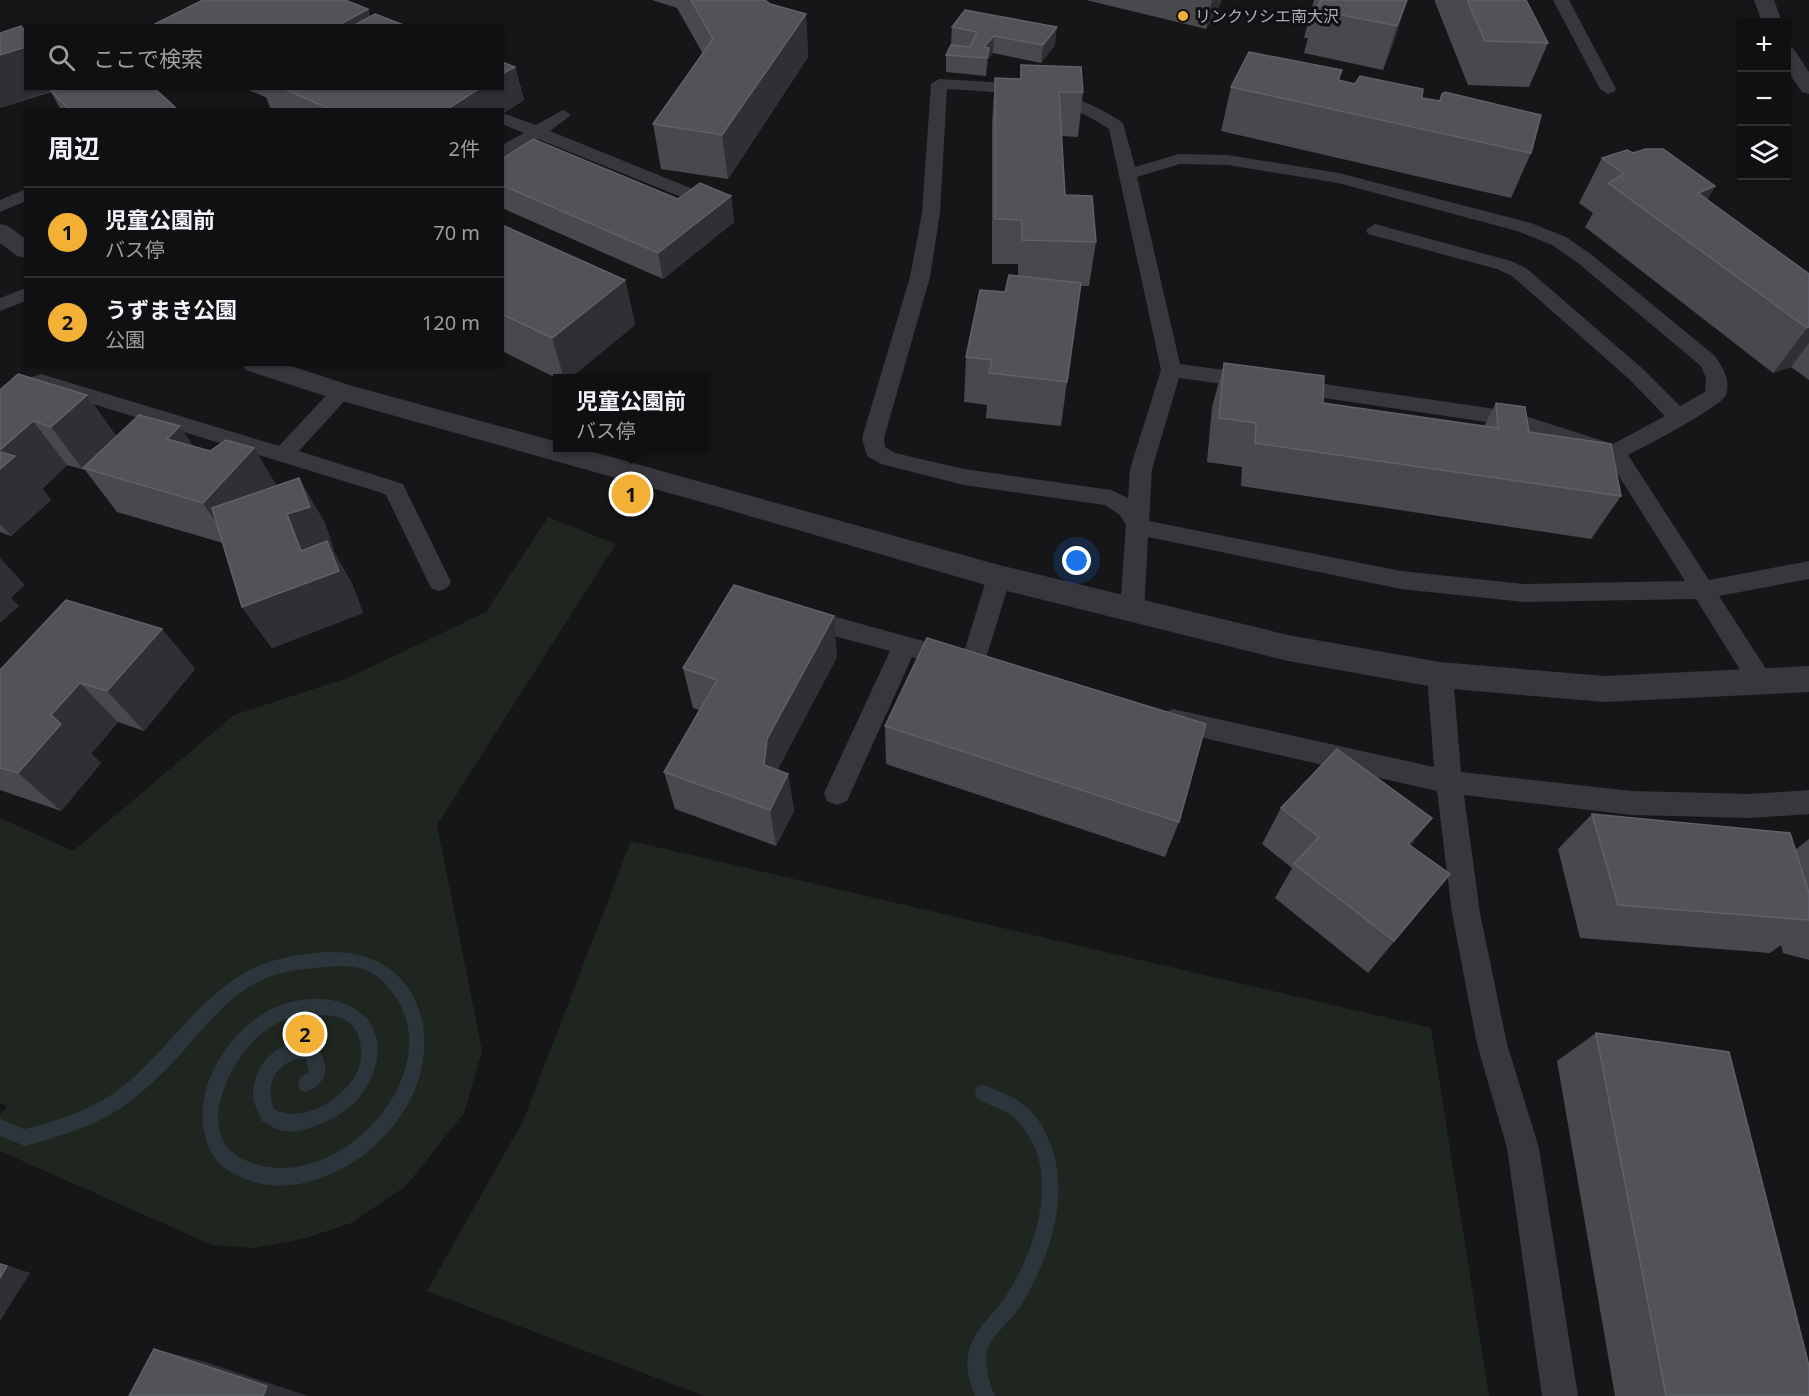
<!DOCTYPE html>
<html lang="ja">
<meta charset="utf-8">
<style>
:root{--surface:#101012;--page:#1e1e20;--text:#f1f3f6;--muted:#9c9d9f;--line:#303032;--accent:#f2b134}
body{margin:0;font-family:"Noto Sans","Noto Sans JP",sans-serif;background:var(--page);color:var(--text)}
.controls{position:absolute;right:18px;top:18px;display:grid;overflow:hidden;border-radius:0px;box-shadow:0 2px 4px #0004}
.controls button{width:54px;height:54px;display:grid;place-items:center;padding:0;border:0;border-bottom:2px solid var(--line);background:var(--surface);color:var(--text);font:30px sans-serif}
.you{position:absolute;left:1077px;top:561px;width:21px;height:21px;margin:-15px;border:4px solid #fff;border-radius:50%;background:#1a73e8;box-shadow:0 0 0 9px #1a73e833}
.badge{display:grid;place-items:center;width:39px;height:39px;border-radius:50%;background:var(--accent);color:#111;font-size:20px;font-weight:700}
.pin{position:absolute;translate:-50% -50%;border:3px solid #fff;box-shadow:0 2px 6px #0006}
.popup{position:absolute;left:553px;top:374px;width:156px;height:78px;box-sizing:border-box;display:grid;place-content:center;border-radius:0px;background:var(--surface);filter:drop-shadow(0 2px 4px #0005);font-size:20px;white-space:nowrap;color:var(--muted)}
.popup b{font-size:22px;color:var(--text)}
.popup::after{content:'';position:absolute;left:50%;top:100%;margin-left:-12px;border:12px solid transparent;border-top-color:var(--surface)}
.list{margin:0;padding:0;list-style:none}
h2{display:flex;justify-content:space-between;align-items:center;height:78px;margin:0;padding:0 24px;font-size:26px}
h2 small{font-size:20px;font-weight:400;color:var(--muted)}
.list li{display:grid;grid-template-columns:39px 1fr auto;gap:18px;align-items:center;box-sizing:border-box;height:90px;padding:0 24px;border-top:2px solid var(--line)}
.list b{display:block;font-size:22px;white-space:nowrap}
.list p{margin:0;font-size:20px;white-space:nowrap;color:var(--muted)}
.list em{font-size:20px;font-style:normal;color:var(--muted)}
.icon{flex:none;width:33px;height:33px;fill:none;stroke:currentColor;stroke-width:2;stroke-linecap:round;stroke-linejoin:round}
.map{position:relative;flex:none;width:1809px;height:1396px;overflow:hidden}
.search{position:absolute;background:var(--surface);box-shadow:0 2px 4px #0004;left:24px;top:24px;width:480px;height:66px;display:flex;align-items:center;gap:15px;box-sizing:border-box;padding:0 21px;border-radius:0px;color:var(--muted);font-size:22px}
.panel{position:absolute;background:var(--surface);box-shadow:0 2px 4px #0004;left:24px;top:108px;width:480px;height:258px;border-radius:0px}
.map>svg:first-child{display:block}
.green{fill:#1e261f}
.lines{fill:none;stroke-linecap:round;stroke-linejoin:round}
.stream{fill:#2c353c;fill-rule:evenodd}
.service{fill:#37383d;fill-rule:evenodd}
.tertiary{fill:#37383d;fill-rule:evenodd}
.wall{fill:#47494d}
.shaded-wall{fill:#2f3033}
.building{fill:#525359;stroke:#5f6168;stroke-width:1.5}
.poi-dot{fill:#f2b134;stroke:#111113;stroke-width:2}
.labels{text-anchor:middle;stroke-width:6;stroke-linejoin:round;paint-order:stroke}
.far-poi-label{font-size:16px;fill:#a8adb8;stroke:#111113;text-anchor:start}
</style>
<div class="map">
<svg width="1809" height="1396" viewBox="0 0 1809 1396">
<rect width="100%" height="100%" fill="#161618"/>
<!-- green -->
<g class="green">
<path d="M548 517 616 544 437 825 482 1051 464 1113 406 1186 351 1223 306 1238 254 1248 212 1245 0 1151V1115L7 1106 0 1103V818L73 851 234 715 350 677 486 612Z"/>
<path d="M631 841 1431 1028 1489 1396H704L427 1291 523 1121Z"/>
</g>
<g class="lines">
<!-- stream -->
<g class="stream">
<path d="M326 952C424 948 449 1047 400 1117 379 1146 353 1167 320 1178 294 1188 264 1189 239 1176 234 1173 227 1170 223 1167 212 1158 206 1143 204 1131 194 1081 235 1022 281 1005 301 998 325 996 345 1004 392 1022 383 1077 351 1106 341 1115 328 1121 315 1126 305 1130 293 1133 283 1131 276 1130 268 1124 262 1121 259 1113 253 1104 253 1095 252 1066 280 1036 310 1043 317 1045 320 1050 322 1056 330 1073 322 1086 306 1092L300 1090 298 1084 300 1078 309 1072 306 1059C277 1058 264 1084 274 1109 302 1124 340 1101 355 1076 360 1068 362 1059 361 1049 359 1020 340 1014 314 1015 295 1015 277 1021 262 1033 231 1058 193 1133 241 1158 333 1206 456 1069 391 991 385 982 376 974 365 970 349 964 331 966 315 968 296 970 277 972 260 981 226 998 203 1029 178 1057 163 1074 146 1089 128 1103 98 1125 61 1136 25 1146L0 1136V1119L25 1129C56 1121 88 1111 114 1093 165 1057 195 998 250 970 274 957 300 955 326 952Z"/>
<path d="M983 1085C996 1090 1013 1096 1024 1105 1035 1113 1043 1126 1048 1138 1072 1193 1051 1254 1022 1304 1013 1320 992 1334 987 1351 984 1366 989 1382 995 1396H975C969 1381 964 1364 970 1347 977 1325 998 1311 1009 1291 1039 1242 1063 1163 1014 1118 1004 1109 989 1105 977 1099L975 1093 977 1087Z"/>
</g>
<!-- service -->
<g class="service">
<path d="M1553 0H1569L1616 89 1614 92 1608 94 1600 89Z"/>
<path d="M939 79C1004 82 1068 85 1123 123L1135 167 1179 154 1228 155 1339 173 1531 223 1566 237 1592 255 1715 356C1723 368 1731 380 1726 395 1721 407 1644 447 1628 455L1709 580 1809 561V579L1719 596 1770 675 1774 682 1770 689 1761 692 1752 689 1696 599 1524 602 1401 589 1148 537 1144 611 1141 618 1132 620 1123 618 1120 611 1126 525 1120 515 1105 505 964 485 881 464 867 456 862 438 910 277 922 213 931 84ZM947 89C1005 92 1060 95 1109 129L1161 370 1130 469 1128 498 1111 490 964 469 895 453 885 447 884 438 930 277 940 213ZM1180 164 1228 165 1338 183 1517 231 1552 245 1578 263 1701 366 1706 378 1705 392 1680 406 1643 369 1526 268 1511 261 1375 224 1366 230 1368 234 1497 269 1512 276 1629 379 1665 416 1613 444 1509 411 1290 379 1283 381 1280 386 1283 391 1290 393 1507 425 1607 457 1685 581 1524 584 1401 571 1149 521 1152 469 1179 378 1253 388 1260 386 1263 381 1260 376 1253 374 1180 364 1137 177Z"/>
<path d="M563 110 571 115 550 131 725 202 728 206 725 210H713L538 139 502 158V145L524 133 502 124V113L536 125Z"/>
<path d="M26 189V201L0 212V200Z"/>
<path d="M26 288V301L0 311V298Z"/>
<path d="M41 374 279 446 334 387H348L351 392 348 397 299 451 403 484 451 582 447 588 439 591 431 588 386 495 379 492 41 388C25 394 16 411 0 415V397L19 381Z"/>
<path d="M999 568 1007 571 1011 577 982 671 973 674 964 671 962 667 955 669 912 657 847 801 837 805 827 801 824 793 890 651 812 630 809 623 812 616 821 613 964 652 987 577 991 571Z"/>
<path d="M1440 665 1449 668 1453 675 1461 772 1632 791 1751 794 1809 790V814L1751 818 1632 815 1464 795 1480 913 1507 1044 1539 1148 1578 1396H1542L1507 1148 1477 1044 1452 913 1437 791 1173 731 1164 728 1160 720 1164 712 1173 709 1434 767 1427 675 1431 668Z"/>
</g>
<!-- tertiary -->
<g class="tertiary">
<path d="M1754 0H1774L1782 22H1762Z"/>
<path d="M1786 46 1793 48 1809 72V94L1802 92 1786 69Z"/>
<path d="M0 224 8 226 26 239V258L17 256 0 243Z"/>
<path d="M242 364H285L349 385 558 442V448H579L999 565 1288 635 1440 662 1605 676 1809 666V692L1605 702 1440 688 1288 661 999 589 719 507 331 398 246 370Z"/>
</g>
</g>
<!-- wall -->
<g class="wall">
<path d="M652 0H765L770 4 806 14 808 57 728 179 661 169 653 124 703 54 677 8Z"/>
<path d="M1086 0H1212V1L1221 3 1206 29Z"/>
<path d="M1314 0H1407L1394 41 1383 70 1304 53 1308 38H1304Z"/>
<path d="M1435 0H1526L1548 43 1529 87 1468 85 1435 2Z"/>
<path d="M952 27 1055 45 1041 63 993 53 988 59 986 76 946 72V55L956 46 951 45Z"/>
<path d="M0 33 26 88H154L178 110H61L51 92 0 108Z"/>
<path d="M1021 65 1083 92 1078 137 1061 136 1065 195 1096 242 1089 286H1080L1061 426 986 418 987 405 964 402 966 357 1005 292 1018 276V264H992V123L995 78 1020 79Z"/>
<path d="M515 67 524 100 502 114V110H271L266 97H265L244 88H502Z"/>
<path d="M1342 70 1339 81 1439 101 1442 94 1531 153 1511 198 1221 131 1231 87Z"/>
<path d="M1633 153 1715 186 1707 200 1809 274V380L1791 367 1773 373 1585 227 1593 213 1579 203 1602 158Z"/>
<path d="M502 159 678 199 731 196 734 222 663 279 502 208Z"/>
<path d="M502 225 625 280 635 325 570 378 558 379 502 351Z"/>
<path d="M1224 363 1323 403 1484 426 1496 403 1529 432 1621 496 1591 539 1241 486 1242 467 1207 462 1212 407Z"/>
<path d="M0 390 87 395 116 436 194 447 277 486 324 521 334 550H333L352 584 363 613 272 648 242 607 223 543 117 512 85 470 67 465 42 489 51 500 11 536 0 532Z"/>
<path d="M162 629 195 669 144 731 118 722 91 754 101 763 61 811 0 790V670Z"/>
<path d="M837 657 777 770 788 774 794 811 776 846 675 809 664 772 699 710 693 708 683 668Z"/>
<path d="M885 726 1179 822 1165 857 886 764Z"/>
<path d="M1281 808 1411 846 1450 874 1368 973 1275 898 1292 868 1262 844Z"/>
<path d="M1592 814 1795 850 1809 839V960L1783 953 1781 945 1770 953 1580 938 1558 849Z"/>
<path d="M1596 1033 1809 1396H1615L1557 1061Z"/>
</g>
<!-- shaded-wall -->
<g class="shaded-wall">
<path d="M1212 0H1222L1221 3 1206 29Z"/>
<path d="M1407 0 1394 41 1383 70 1397 26Z"/>
<path d="M368 9 374 26H337Z"/>
<path d="M806 14 808 57 728 179 722 135Z"/>
<path d="M1057 27 1055 45 1041 63 1043 45Z"/>
<path d="M994 36 993 53 988 59 986 76 987 58 984 47Z"/>
<path d="M26 47V88H60L0 108V55Z"/>
<path d="M515 67 524 100 502 114V110H446L480 88H502V74Z"/>
<path d="M1715 186 1688 231 1698 193Z"/>
<path d="M731 196 734 222 663 279 658 253Z"/>
<path d="M625 280 635 325 570 378H564L552 338Z"/>
<path d="M1809 327V343L1791 367 1773 373 1807 328Z"/>
<path d="M87 395 119 440 83 468 84 471 51 427Z"/>
<path d="M33 421 67 465 42 489 51 500 11 536 0 524V450Z"/>
<path d="M180 426 209 470 167 439Z"/>
<path d="M254 448 280 491 232 546 203 503Z"/>
<path d="M299 478 324 521 334 550H333L352 584 363 613 272 648 242 607 301 551 287 514Z"/>
<path d="M0 558 25 585 11 598 19 606 0 623Z"/>
<path d="M834 616 837 657 774 777 764 765 767 739Z"/>
<path d="M162 629 195 669 144 731 107 691Z"/>
<path d="M80 683 118 722 91 754 51 715Z"/>
<path d="M61 724 101 763 61 811 18 773Z"/>
<path d="M788 774 794 811 776 846 770 810Z"/>
<path d="M1432 818 1405 853 1408 844Z"/>
<path d="M0 1263 30 1273 0 1321Z"/>
<path d="M154 1349 202 1361 308 1396H263Z"/>
</g>
<!-- building -->
<g class="building">
<path d="M203 0H345L368 9 337 26H151Z"/>
<path d="M691 0H765L770 4 806 14 722 135 653 124 713 39Z"/>
<path d="M1321 0H1407L1397 26 1316 10Z"/>
<path d="M1467 0H1526L1548 43 1485 41Z"/>
<path d="M965 10 1057 27 1043 45 994 36 984 47 989 48 987 58 946 55 951 45 970 47 977 32 952 27Z"/>
<path d="M375 14 406 26H353Z"/>
<path d="M21 26 26 32V47L0 55V33Z"/>
<path d="M1249 52 1342 70 1338 80 1355 84 1360 76 1423 89 1422 98 1440 101 1442 94 1445 92 1541 115 1531 153 1231 87Z"/>
<path d="M502 62 515 67 502 74Z"/>
<path d="M1021 65 1081 67 1083 92H1059L1065 195 1092 196 1096 242 1022 240V220L995 219V78L1021 79Z"/>
<path d="M59 88H154L178 110H70L51 91Z"/>
<path d="M282 88H480L446 110H332Z"/>
<path d="M533 139 678 199 700 183 731 196 658 253 502 185V159Z"/>
<path d="M1646 149H1663L1715 186 1698 193 1809 274V327L1807 328 1608 183 1624 174 1602 158 1627 150 1633 153Z"/>
<path d="M502 225 625 280 552 338 502 314Z"/>
<path d="M1009 275 1081 283 1067 382 989 373 992 360 966 357 980 290 1005 292Z"/>
<path d="M1224 363 1324 376 1323 403 1498 428 1496 403 1525 407 1529 432 1611 444 1621 496 1255 443 1256 423 1219 418Z"/>
<path d="M18 374 87 395 51 427 33 421 0 450V390Z"/>
<path d="M139 415 180 426 167 439 210 451 226 440 254 448 203 503 83 468Z"/>
<path d="M0 452 15 456 0 469Z"/>
<path d="M299 478 310 507 287 514 301 551 327 541 339 571 242 607 212 508Z"/>
<path d="M734 585 834 616 767 739 764 765 788 774 770 810 664 772 717 680 683 668Z"/>
<path d="M66 600 162 629 107 691 80 683 51 715 61 724 18 773 0 768V670Z"/>
<path d="M927 638 1206 724 1179 822 885 726Z"/>
<path d="M1337 749 1432 818 1408 844 1450 874 1394 941 1294 864 1319 837 1281 808Z"/>
<path d="M1592 814 1790 833 1809 893V920L1618 905Z"/>
<path d="M1596 1033 1729 1052 1809 1366V1396H1666Z"/>
<path d="M0 1264 7 1266 0 1278Z"/>
<path d="M154 1349 267 1386 263 1396H129Z"/>
</g>
<!-- markers -->
<circle class="poi-dot" cx="1183" cy="16" r="6"/>
<g class="labels">
<!-- far-poi labels -->
<g class="far-poi-label">
<text x="1195" y="22">リンクソシエ南大沢</text>
</g>
</g>
</svg>
<div class="controls">
<button>+</button>
<button>−</button>
<button><svg class="icon" aria-label="layers" viewBox="0 0 24 24"><path d="M12 4l9 5-9 5-9-5zM3 14l9 5 9-5"/></svg></button>
</div>
<div class="you"></div>
<div class="pin badge" style="left:631px;top:494px">1</div>
<div class="popup"><b>児童公園前</b>バス停</div>
<div class="pin badge" style="left:305px;top:1034px">2</div>
<div class="search"><svg class="icon" aria-label="search" viewBox="0 0 24 24"><circle cx="10" cy="10" r="6"/><path d="M15 15l6 6"/></svg>ここで検索</div>
<section class="panel">
<h2>周辺<small>2件</small></h2>
<ul class="list">
<li><span class="badge">1</span><div><b>児童公園前</b><p>バス停</p></div><em>70 m</em></li>
<li><span class="badge">2</span><div><b>うずまき公園</b><p>公園</p></div><em>120 m</em></li>
</ul>
</section>
</div>
